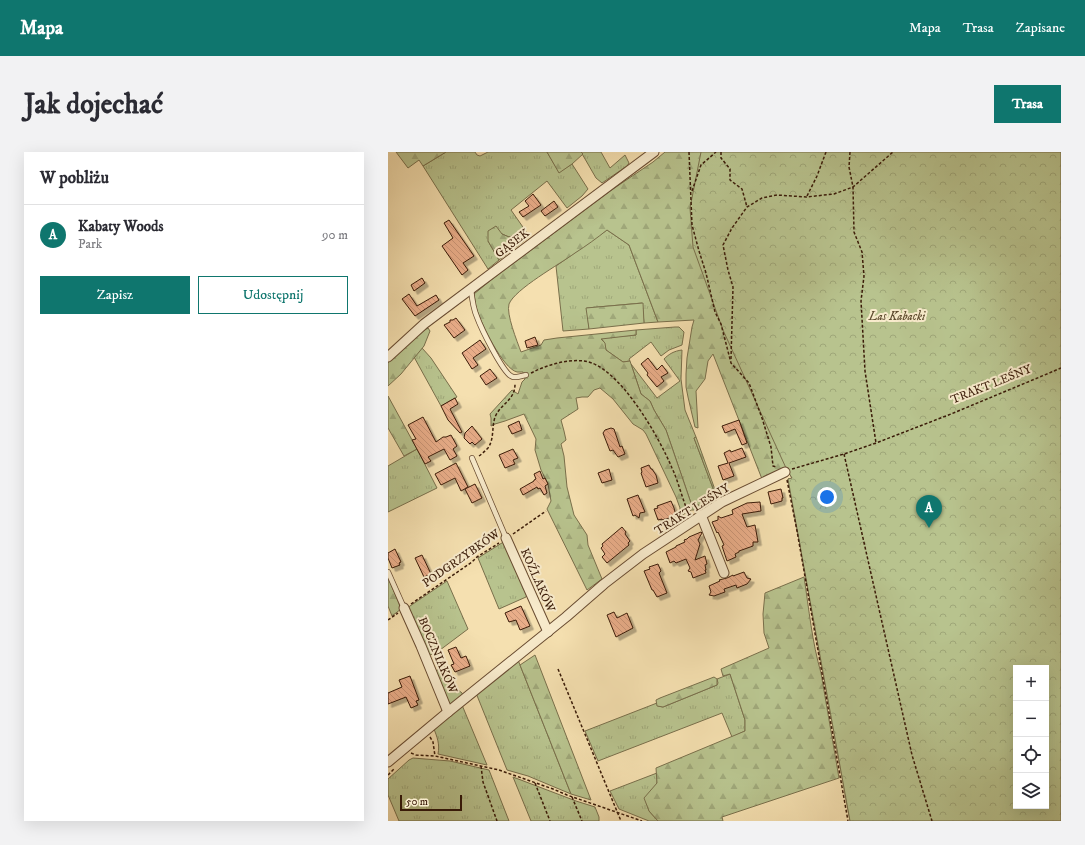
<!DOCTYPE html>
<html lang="pl">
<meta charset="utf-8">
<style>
:root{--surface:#fff;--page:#f2f2f3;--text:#2b2b33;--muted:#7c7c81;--line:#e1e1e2;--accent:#0f766e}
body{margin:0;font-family:"IM FELL DW Pica",serif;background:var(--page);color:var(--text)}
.controls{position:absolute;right:12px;bottom:12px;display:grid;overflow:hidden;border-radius:0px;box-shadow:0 4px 16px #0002}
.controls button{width:36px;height:36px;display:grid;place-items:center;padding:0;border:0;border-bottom:1px solid var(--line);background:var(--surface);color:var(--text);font:20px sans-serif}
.scale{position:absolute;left:12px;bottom:10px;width:62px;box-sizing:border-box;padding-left:4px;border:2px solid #3a1b08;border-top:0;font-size:11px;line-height:14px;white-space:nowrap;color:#3a1b08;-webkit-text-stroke:3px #f8ebcc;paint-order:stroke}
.you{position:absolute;left:439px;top:345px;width:14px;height:14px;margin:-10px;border:3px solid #fff;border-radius:50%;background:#1a73e8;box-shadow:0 0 0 6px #1a73e833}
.badge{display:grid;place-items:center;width:26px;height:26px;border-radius:50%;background:var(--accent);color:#fff;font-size:13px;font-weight:700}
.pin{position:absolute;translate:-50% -33px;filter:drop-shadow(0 1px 2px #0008)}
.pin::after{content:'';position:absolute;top:21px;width:14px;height:12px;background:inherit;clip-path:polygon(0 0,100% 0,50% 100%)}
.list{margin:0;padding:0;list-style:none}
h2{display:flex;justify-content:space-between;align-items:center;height:52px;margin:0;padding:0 16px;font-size:17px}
h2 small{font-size:13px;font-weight:400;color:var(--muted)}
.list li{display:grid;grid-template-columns:26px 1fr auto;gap:12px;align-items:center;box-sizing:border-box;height:60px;padding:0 16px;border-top:1px solid var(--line)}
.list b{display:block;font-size:15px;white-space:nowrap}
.list p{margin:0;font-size:13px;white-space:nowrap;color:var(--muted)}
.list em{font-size:13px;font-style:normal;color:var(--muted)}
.actions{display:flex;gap:8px;padding:12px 16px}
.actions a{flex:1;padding:9px 0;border:1px solid var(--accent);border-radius:0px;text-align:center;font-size:14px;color:var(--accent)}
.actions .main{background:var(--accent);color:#fff}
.icon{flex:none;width:22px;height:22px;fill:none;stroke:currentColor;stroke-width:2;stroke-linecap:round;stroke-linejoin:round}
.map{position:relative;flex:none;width:673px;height:669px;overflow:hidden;border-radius:0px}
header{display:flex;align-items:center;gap:24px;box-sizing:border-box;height:56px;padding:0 20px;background:var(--accent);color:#fff}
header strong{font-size:19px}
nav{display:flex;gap:22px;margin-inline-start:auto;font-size:14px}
.intro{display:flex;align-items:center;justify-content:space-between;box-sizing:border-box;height:96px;padding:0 24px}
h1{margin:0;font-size:28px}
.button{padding:10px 18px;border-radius:0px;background:var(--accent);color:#fff;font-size:14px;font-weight:700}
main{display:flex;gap:24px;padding:0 24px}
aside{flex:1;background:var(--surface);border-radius:0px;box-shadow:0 4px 16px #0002}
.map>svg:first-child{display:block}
.grass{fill:url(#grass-tufts);stroke:#796f4b}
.forest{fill:url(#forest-firs);stroke:#796f4b;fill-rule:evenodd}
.park{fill:url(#park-crowns);stroke:#796f4b;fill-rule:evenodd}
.building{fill:url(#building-back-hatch);stroke:#3a1b08;filter:url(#shadow)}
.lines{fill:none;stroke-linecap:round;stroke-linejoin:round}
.service-casing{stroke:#694c32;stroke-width:6}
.minor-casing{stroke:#694c32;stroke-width:11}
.path{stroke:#3a1b08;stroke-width:1.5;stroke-dasharray:3 2;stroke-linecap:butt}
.service{stroke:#f8ebcc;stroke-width:4.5}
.minor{stroke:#f8ebcc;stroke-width:9}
.labels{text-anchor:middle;stroke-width:4;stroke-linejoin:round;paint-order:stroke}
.street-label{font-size:12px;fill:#3a1b08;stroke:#f8ebcc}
.park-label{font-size:12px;font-style:italic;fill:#604d30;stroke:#f8ebcc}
</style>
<header>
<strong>Mapa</strong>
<nav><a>Mapa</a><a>Trasa</a><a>Zapisane</a></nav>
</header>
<div class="intro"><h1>Jak dojechać</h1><a class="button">Trasa</a></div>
<main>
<aside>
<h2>W pobliżu<small></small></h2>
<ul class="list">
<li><span class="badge">A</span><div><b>Kabaty Woods</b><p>Park</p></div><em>90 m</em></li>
</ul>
<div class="actions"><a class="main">Zapisz</a><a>Udostępnij</a></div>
</aside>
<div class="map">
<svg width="673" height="669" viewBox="0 0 673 669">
<defs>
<pattern id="grass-tufts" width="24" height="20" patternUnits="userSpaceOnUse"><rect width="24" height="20" fill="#b8c38e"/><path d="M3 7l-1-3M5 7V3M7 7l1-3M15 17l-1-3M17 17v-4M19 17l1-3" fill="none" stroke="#9fa779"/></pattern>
<pattern id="forest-firs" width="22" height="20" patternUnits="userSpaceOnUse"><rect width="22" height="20" fill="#b8c38e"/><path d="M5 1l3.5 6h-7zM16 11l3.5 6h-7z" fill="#9fa779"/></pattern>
<pattern id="park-crowns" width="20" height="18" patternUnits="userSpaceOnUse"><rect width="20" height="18" fill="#b8c38e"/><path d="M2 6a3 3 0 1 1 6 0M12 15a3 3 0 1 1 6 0" fill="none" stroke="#9fa779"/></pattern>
<pattern id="building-back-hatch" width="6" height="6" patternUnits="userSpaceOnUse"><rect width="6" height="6" fill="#e9ad89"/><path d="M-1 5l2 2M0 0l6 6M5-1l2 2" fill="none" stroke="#c99475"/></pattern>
<filter id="shadow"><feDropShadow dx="3.5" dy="3.5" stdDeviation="0" flood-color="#0004"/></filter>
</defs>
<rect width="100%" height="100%" fill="#f5e0b0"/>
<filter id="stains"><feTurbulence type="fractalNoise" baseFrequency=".005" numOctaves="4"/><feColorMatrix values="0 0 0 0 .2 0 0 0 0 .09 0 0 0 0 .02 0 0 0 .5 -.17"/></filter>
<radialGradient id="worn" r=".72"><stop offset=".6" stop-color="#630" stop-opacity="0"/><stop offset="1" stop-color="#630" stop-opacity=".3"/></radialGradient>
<!-- grass -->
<g class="grass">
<path d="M58 0H87L89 3 92 4 100 0H159L171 20 184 12 200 37 194 44 179 56 159 29 123 58 137 78 131 82 121 85 114 82 100 89 111 108 100 117 35 14Z"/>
<path d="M193 0H213L222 16 237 3 241 11 239 14 214 31 208 26Z"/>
<path d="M219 78 241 93 270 170 256 171 254 151 199 156 201 177 175 179 168 114Z"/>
<path d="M287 175H291L296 180 294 193 281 198 273 204 263 190 241 207 242 209 235 210 218 198 216 190 213 186 248 183V178Z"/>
<path d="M34 196 43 206 69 245 53 254 26 205Z"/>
<path d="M294 198 293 227 297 258 308 285 306 286 326 339C321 353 317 352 304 354L278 278 266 258 262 249 253 242 243 212 269 246 292 229 276 207C281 202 286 199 294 198Z"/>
<path d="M29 297 49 336 0 360V314Z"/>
<path d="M117 389 140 440 138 445 111 457 90 406Z"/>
<path d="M59 429 80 477 52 498 40 504 19 456Z"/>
<path d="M130 508 132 513 183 642 140 624 119 618 88 541Z"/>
<path d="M58 514 69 537 74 541 75 543 63 552H60L47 519Z"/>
<path d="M342 522 357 568V579L344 585 334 561 210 609 197 579 269 551 270 554 275 555 329 533 330 531 329 527Z"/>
<path d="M74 553 99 613 50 602C52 592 49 585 46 577Z"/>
<path d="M25 606 62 609 101 618 121 669H11L0 643V627L21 608Z"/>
<path d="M269 621V631L261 659 270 669H261L231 657 222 639Z"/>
<path d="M125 625 188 649 207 655 211 665V669H143Z"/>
</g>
<!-- forest -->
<g class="forest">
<path d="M8 0H58L35 14 31 8 20 16Z"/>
<path d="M159 0H193L195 2 184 12 171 21Z"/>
<path d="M277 0H673V669H462L400 327 404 326 398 316 374 327 325 202 320 209 317 227 308 239 310 276 307 275 300 245 298 235V222L299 206 304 175 306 168 270 170 241 93 219 78C209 86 198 94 187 101 172 112 127 137 121 152 118 162 129 189 133 200L153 193 156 188 169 186 248 178V183L213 187 217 191 218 198 235 210 242 209 253 242 262 249 266 258 278 278 304 354C317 352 321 353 326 339L306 286 308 285 330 346 329 349 312 358H303L291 365 292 356 288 345 258 282 255 278 245 272 225 247 212 236 206 238 200 245H194L188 246 190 257 173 268 176 279 178 288 173 292 176 304 179 335 186 363 199 383 200 393 214 427 199 438 159 357 163 349 160 332 153 318 147 298 148 287 136 262 117 269 107 272 103 274V266L102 262 124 238 130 242 134 230 137 227 135 220C133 220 131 220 129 220 115 217 93 171 89 158 87 153 87 147 86 142L103 128 222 39 265 10ZM628 516H658V654H628Z"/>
<path d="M108 74 114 82 121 85 131 82 137 78 141 85 111 108 100 89V79Z"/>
<path d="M255 151 256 171 201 177 198 156Z"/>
<path d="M40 176 42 179 36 194 13 222 0 234V211L32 181Z"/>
<path d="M0 244 29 297 16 304 0 276Z"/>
<path d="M0 425 13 457 4 464 0 454Z"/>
<path d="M416 425C421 457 424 490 433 521L451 626 334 665 335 669H270L261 659 256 646 269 631 268 616 357 579V568L342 522 335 524 333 517 381 496 376 481 375 462 377 441Z"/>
<path d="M147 503 203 648 183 642 132 513Z"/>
<path d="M326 525 329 527V533L275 555 269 554 268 548 272 546Z"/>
</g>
<!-- park -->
<path class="park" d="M313 0H673V669H462L400 327 404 326 398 316 335 178 305 95 302 56ZM628 516H658V654H628Z"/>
<!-- building -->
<g class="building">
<path d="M145 42 153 53 135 65 131 60 141 54 137 49Z"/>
<path d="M166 49 170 55 157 64 153 59Z"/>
<path d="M61 68 86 104 75 111 80 118 74 123 54 94 65 86 56 71Z"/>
<path d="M34 126 37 131 26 139 23 133Z"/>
<path d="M21 142 29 154 48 143 51 148 27 164 14 147Z"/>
<path d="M68 166 77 178 66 186 56 173 62 170V168H65Z"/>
<path d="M147 185 150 193 139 196 137 189Z"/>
<path d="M92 188 98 197 85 206 90 213 84 217 74 201Z"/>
<path d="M260 206 269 218 274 213 280 221 273 225 276 229 269 235 259 223 260 221 253 212Z"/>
<path d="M102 217 109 226 98 233 92 224Z"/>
<path d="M67 246 70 252 62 257 74 280 72 281 60 268 53 254Z"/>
<path d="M35 265 48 290 55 285H58L63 283 69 294 65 297 69 304 62 308 56 297 40 305 43 309 37 312 24 288 28 287 20 273Z"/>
<path d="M351 268 359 291 354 293 347 277 337 281 334 274Z"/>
<path d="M131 269 134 278 124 282 120 274Z"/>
<path d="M84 274 94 287 87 293 84 290 82 292 76 286 77 281Z"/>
<path d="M223 276 226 277 232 295 234 294 237 302 230 305 225 298 222 299 215 281 217 278Z"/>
<path d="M354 296 358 305 341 311 346 324 335 328 330 314 340 311 336 301 342 298 343 300Z"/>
<path d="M125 297 130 306 125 308 127 312 117 316 111 303Z"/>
<path d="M68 311 80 335 73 339 67 326 53 333 47 322Z"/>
<path d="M261 313 263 317H264L268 323 270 331 258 335 253 321 254 320 253 316Z"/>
<path d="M221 317 224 328 214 331 210 321Z"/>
<path d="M152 319 155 327 157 326 160 332 157 334 159 341 156 343 152 336 150 337 149 335 135 343 132 337 146 329V328L148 327 146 322Z"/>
<path d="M87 332 94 346 84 351 77 337Z"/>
<path d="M393 337 395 346H394V349L383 352 380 340Z"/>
<path d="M250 343 257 360 252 361 251 366 247 363 245 364 239 347Z"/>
<path d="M283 349 286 356 288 364 274 368V367L270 368 266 357 270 356 269 354Z"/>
<path d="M372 350 373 359 354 362 359 375 367 373 370 390H365V394L351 399V400L347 402 348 405 339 409 334 394 336 393 330 380 329 381 324 370 330 368V364L333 366 345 362 344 358 359 351Z"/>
<path d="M234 375 238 380 237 382 242 389 240 391 241 393 219 411 214 405 217 402 213 396 215 394 214 392Z"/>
<path d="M313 380 314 381 310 388 312 392 307 408 317 404 319 412 317 413 318 418H317L318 421 305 426 303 420 300 419 302 416 298 407 288 411 286 409 282 411 278 400 288 395V394L297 390 296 388 299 387 301 385Z"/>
<path d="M7 397 13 410 11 411 12 413 4 416 0 406V401Z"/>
<path d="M34 403 43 422 36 425 27 406Z"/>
<path d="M270 412 273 419 271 421 279 441 269 445 265 438H264L256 419 262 417 261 415Z"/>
<path d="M356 420 359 426 363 427 359 432 349 436 348 433 336 437 337 440 326 444 321 443 323 440 321 434 332 429 331 428 339 426 345 423V424Z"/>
<path d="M133 454 142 474 132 478 128 468 121 470 117 461Z"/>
<path d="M226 460 229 466 239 461 245 476 228 485 219 463Z"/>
<path d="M68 495 73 506 78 504 82 514 67 520 63 513 66 512 60 498Z"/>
<path d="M22 524 31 548 28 549 30 553 23 556 18 545 0 552V541L14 535 11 528Z"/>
</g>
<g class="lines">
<!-- service casing -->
<g class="service-casing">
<g id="service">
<path d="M83 137C84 147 85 156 89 165 93 176 114 219 123 224 127 227 133 224 138 223"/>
<path d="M84 306 118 386"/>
<path d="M0 420 16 456"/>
</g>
</g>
<!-- minor casing -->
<g class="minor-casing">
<g id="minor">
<path d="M0 205 36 172 266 0"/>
<path d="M313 363 336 421"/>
<path d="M118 386 160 480"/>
<path d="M16 456 33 494 60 560"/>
<path d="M0 610 60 560 178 465 216 432 255 402 334 350 397 320"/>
</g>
</g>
<!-- path -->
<g class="path">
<path d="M301 0 304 73 311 99 318 121 327 160 333 172 343 211 361 231 374 266 383 295 385 314 388 315"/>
<path d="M333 0V6L342 17V28L354 37 359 55"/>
<path d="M462 0 461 15 465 35 466 80 474 100 476 124 473 149 477 219 488 291"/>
<path d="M304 39 313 13 328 0"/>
<path d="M419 44 429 24 438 0"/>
<path d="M343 207 345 135 340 118 335 93 344 76 359 55 374 46 389 43 418 45 446 42 465 35 505 0"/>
<path d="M143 221C159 213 178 207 196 209 231 213 272 287 284 316 291 331 294 347 301 362"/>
<path d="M456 302 524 603 544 669"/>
<path d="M91 304C94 302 97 299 100 296 107 286 103 273 108 263 114 251 127 248 127 232"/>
<path d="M404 317 456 302 488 291 563 262 647 227 673 216"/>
<path d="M399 328 409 379 460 669"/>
<path d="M125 382 158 359"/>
<path d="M23 452 84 410 89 405 111 391"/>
<path d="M0 468 10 461"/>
<path d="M170 517 233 669"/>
<path d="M42 585 45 590 47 604"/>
<path d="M23 601 28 603 47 604 111 618 165 637 179 643 254 669"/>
<path d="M93 614 95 630 109 669"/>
<path d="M0 623 7 616"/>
<path d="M147 631 162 669"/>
<path d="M184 645 194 669"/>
</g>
<!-- service -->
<use href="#service" class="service"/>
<!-- minor -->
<use href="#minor" class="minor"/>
</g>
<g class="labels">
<!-- street labels -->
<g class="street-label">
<text transform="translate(124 91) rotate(-37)" y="4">GĄSEK</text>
<text transform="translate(603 232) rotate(-22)" y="4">TRAKT LEŚNY</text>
<text transform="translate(304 357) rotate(-32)" y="4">TRAKT LEŚNY</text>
<text transform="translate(73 406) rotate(-35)" y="4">PODGRZYBKÓW</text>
<text transform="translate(150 428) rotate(66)" y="4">KOŹLAKÓW</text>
<text transform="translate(50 503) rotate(67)" y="4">BOCZNIAKÓW</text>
</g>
<!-- park labels -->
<g class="park-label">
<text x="509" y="168">Las Kabacki</text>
</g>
</g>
<rect width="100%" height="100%" filter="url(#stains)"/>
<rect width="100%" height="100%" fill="url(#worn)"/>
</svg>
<div class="controls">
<button>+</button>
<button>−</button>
<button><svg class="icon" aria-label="locate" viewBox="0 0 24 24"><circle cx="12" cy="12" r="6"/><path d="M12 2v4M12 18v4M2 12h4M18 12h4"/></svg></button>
<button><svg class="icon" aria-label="layers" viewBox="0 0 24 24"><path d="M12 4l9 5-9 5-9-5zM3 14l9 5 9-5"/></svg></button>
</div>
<div class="scale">50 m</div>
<div class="you"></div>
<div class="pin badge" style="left:541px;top:376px">A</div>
</div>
</main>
